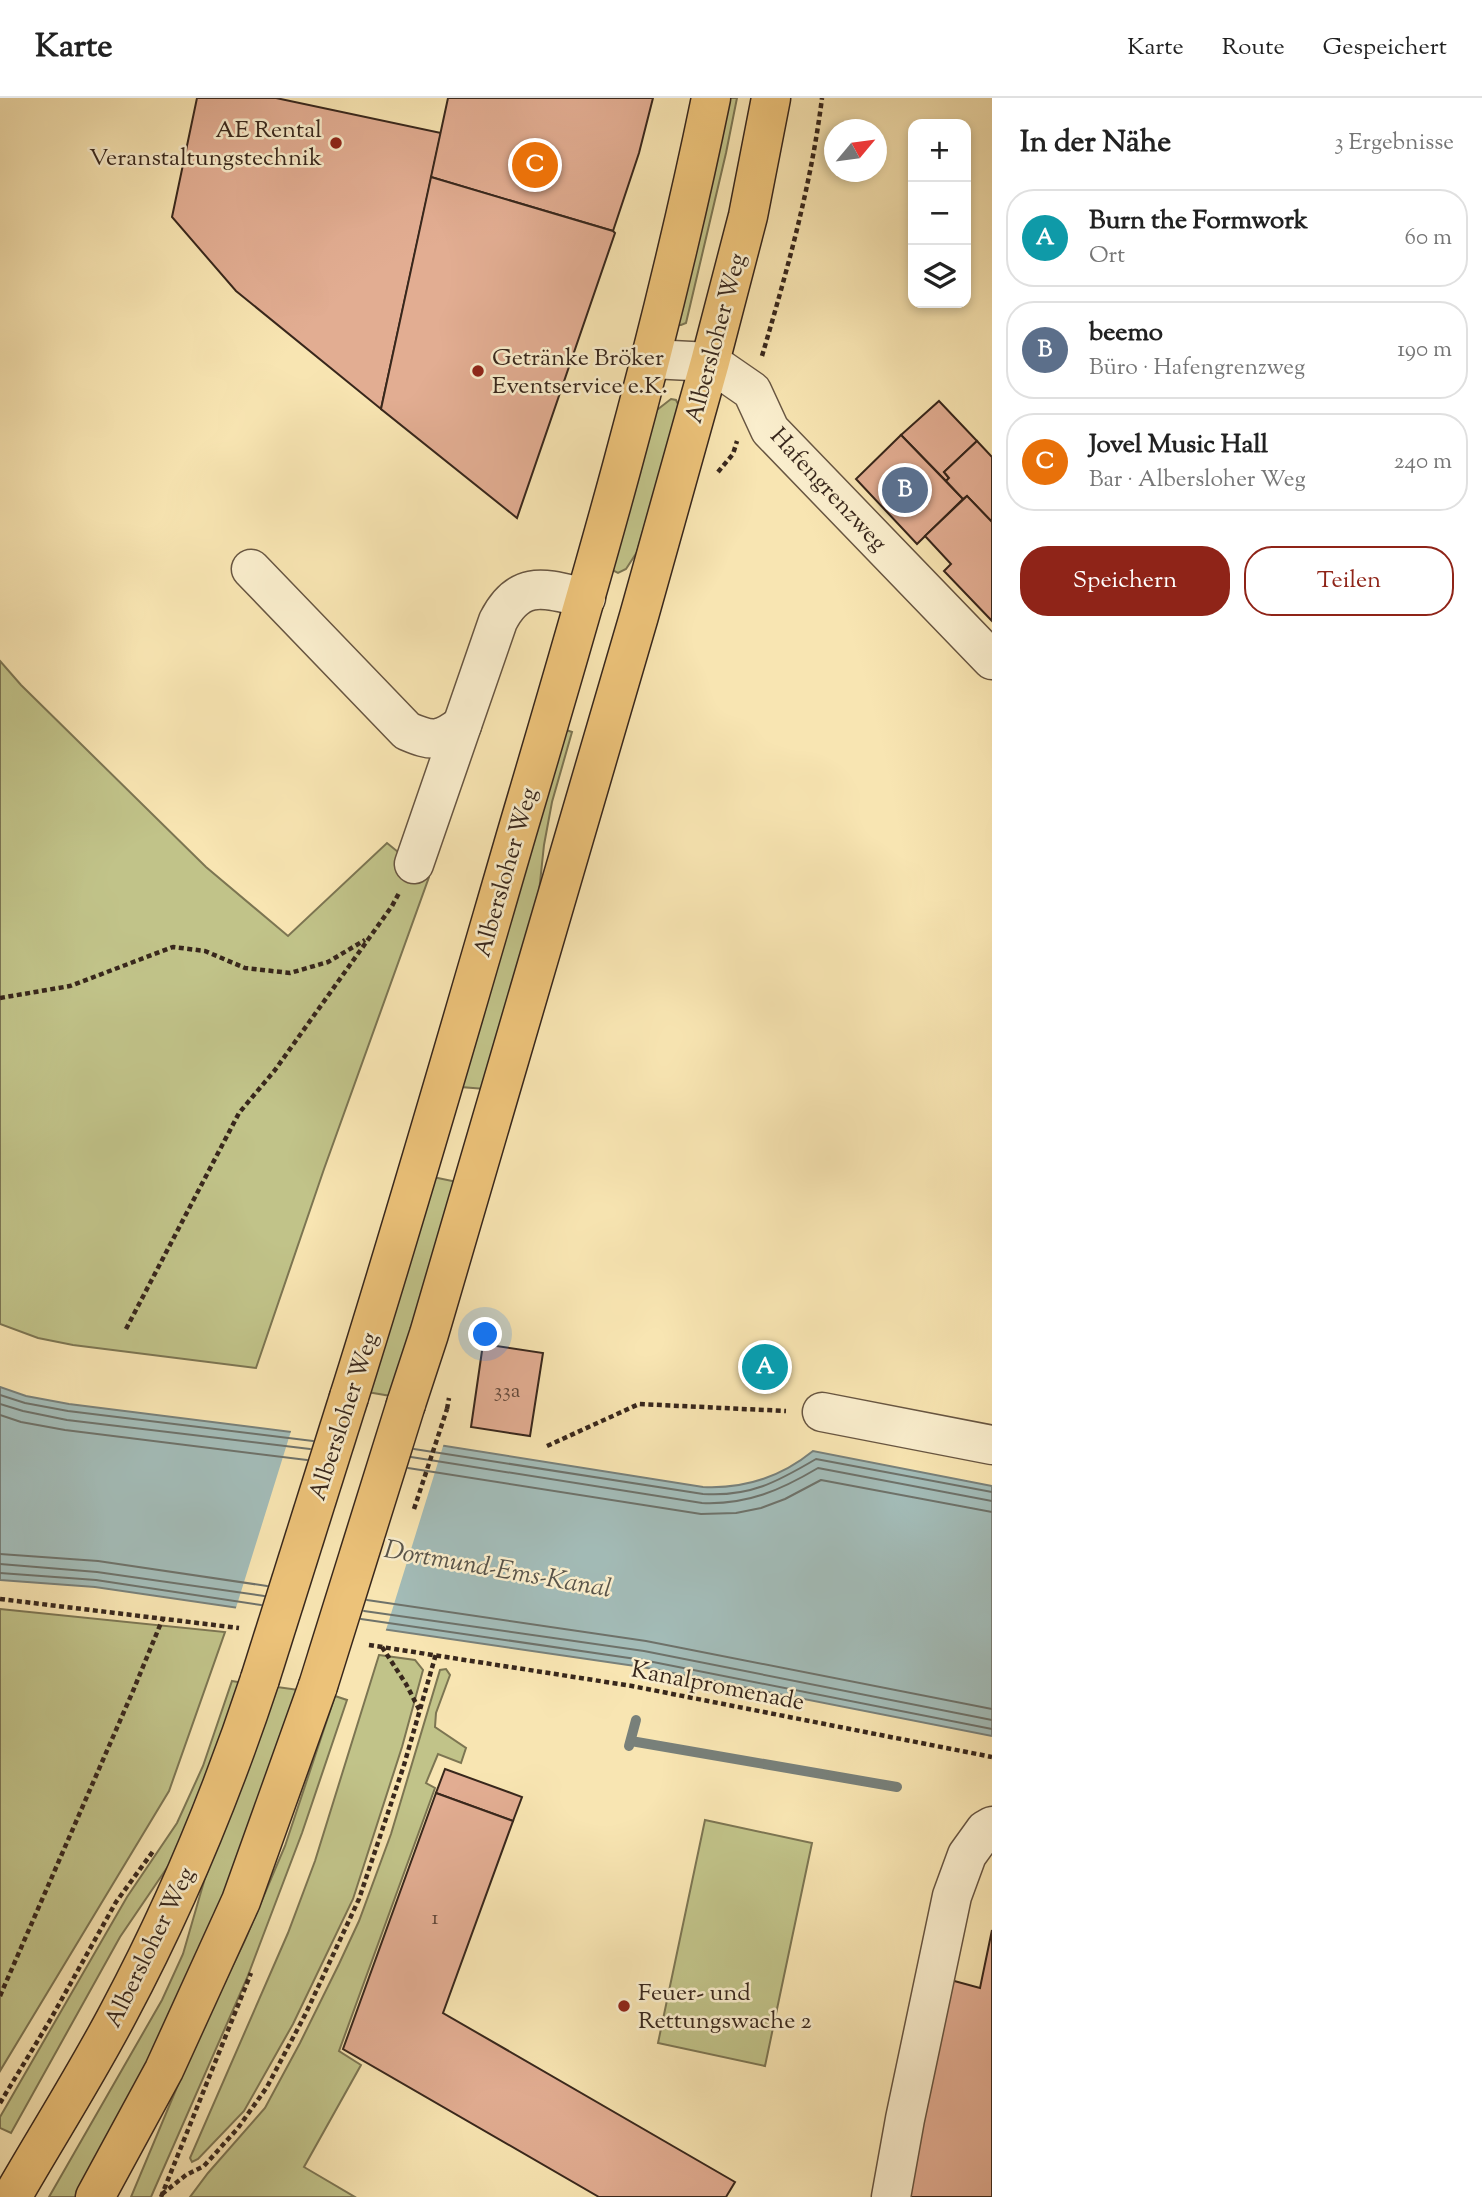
<!DOCTYPE html>
<html lang="de">
<meta charset="utf-8">
<style>
:root{--surface:#fff;--page:#f2f2f2;--text:#222;--muted:#767676;--line:#e0e0e0;--accent:#8f2418}
body{margin:0;font-family:"Sorts Mill Goudy",serif;background:var(--page);color:var(--text)}
.controls{position:absolute;right:21px;top:21px;display:grid;overflow:hidden;border-radius:14px;box-shadow:0 4px 10px #0003}
.controls button{width:63px;height:63px;display:grid;place-items:center;padding:0;border:0;border-bottom:2px solid var(--line);background:var(--surface);color:var(--text);font:35px sans-serif}
.compass{position:absolute;left:824px;top:21px;width:63px;height:63px;border-radius:50%;background:var(--surface);box-shadow:0 4px 10px #0003;rotate:61deg}
.you{position:absolute;left:486px;top:1237px;width:24px;height:24px;margin:-18px;border:5px solid #fff;border-radius:50%;background:#1a73e8;box-shadow:0 0 0 10px #1a73e833}
.badge{display:grid;place-items:center;width:46px;height:46px;border-radius:50%;background:var(--accent);color:#fff;font-size:23px;font-weight:700}
.pin{position:absolute;translate:-50% -50%;border:4px solid #fff;box-shadow:0 2px 7px #0006}
.list{margin:0;padding:0;list-style:none}
h2{display:flex;justify-content:space-between;align-items:center;height:91px;margin:0;padding:0 28px;font-size:30px}
h2 small{font-size:23px;font-weight:400;color:var(--muted)}
.list li{display:grid;grid-template-columns:46px 1fr auto;gap:21px;align-items:center;box-sizing:border-box;height:98px;margin:0 14px 14px;padding:0 14px;border:2px solid var(--line);border-radius:28px}
.list b{display:block;font-size:26px;white-space:nowrap}
.list p{margin:0;font-size:23px;white-space:nowrap;color:var(--muted)}
.list em{font-size:23px;font-style:normal;color:var(--muted)}
.actions{display:flex;gap:14px;padding:21px 28px}
.actions a{flex:1;padding:16px 0;border:2px solid var(--accent);border-radius:28px;text-align:center;font-size:24px;color:var(--accent)}
.actions .main{background:var(--accent);color:#fff}
.icon{flex:none;width:38px;height:38px;fill:none;stroke:currentColor;stroke-width:2;stroke-linecap:round;stroke-linejoin:round}
.map{position:relative;flex:none;width:992px;height:2099px;overflow:hidden}
header{display:flex;align-items:center;gap:42px;box-sizing:border-box;height:98px;padding:0 35px;background:var(--surface);border-bottom:2px solid var(--line)}
header strong{font-size:33px}
nav{display:flex;gap:38px;margin-inline-start:auto;font-size:24px}
main{display:flex}
aside{flex:1;background:var(--surface)}
.map>svg:first-child{display:block}
.green{fill:#c1c389;stroke:#7c7552;stroke-width:2}
.water{fill:#a3bcb8;stroke:#78807a;stroke-width:2}
.pier{fill:#f8e5b2}
.lines{fill:none;stroke-linecap:round;stroke-linejoin:round}
.shore{stroke:#6e726a;stroke-width:2}
.stream{stroke:#78807a;stroke-width:10}
.building{fill:#e2ad92;stroke:#38271c;stroke-width:2}
.minor-casing{stroke:#685642;stroke-width:41}
.major-casing{stroke:#38271c;stroke-width:41}
.path{stroke:#38271c;stroke-width:4.5;stroke-dasharray:5 3.5;stroke-linecap:butt}
.minor{stroke:#faeecd;stroke-width:38}
.major{stroke:#ecc279;stroke-width:38}
.major-bridge-casing{stroke:#38271c;stroke-width:41;stroke-linecap:butt}
.path-bridge{stroke:#38271c;stroke-width:4.5;stroke-dasharray:5 3.5;stroke-linecap:butt}
.major-bridge{stroke:#ecc279;stroke-width:38}
.poi-dot{fill:#8f2418;stroke:#faeecd;stroke-width:2.5}
.labels{text-anchor:middle;stroke-width:5;stroke-linejoin:round;paint-order:stroke}
.number-label{font-size:21px;fill:#62483a}
.poi-label{font-size:24px;fill:#38271c;stroke:#faeecd;text-anchor:start}
.street-label{font-size:24px;fill:#38271c;stroke:#faeecd}
.water-label{font-size:26px;font-style:italic;fill:#58544b;stroke:#faeecd}
</style>
<header>
<strong>Karte</strong>
<nav><a>Karte</a><a>Route</a><a>Gespeichert</a></nav>
</header>
<main>
<div class="map">
<svg width="992" height="2099" viewBox="0 0 992 2099">
<rect width="100%" height="100%" fill="#f8e5b2"/>
<filter id="stains"><feTurbulence type="fractalNoise" baseFrequency=".00286" numOctaves="4"/><feColorMatrix values="0 0 0 0 .2 0 0 0 0 .09 0 0 0 0 .02 0 0 0 .5 -.17"/></filter>
<radialGradient id="worn" r=".72"><stop offset=".6" stop-color="#630" stop-opacity="0"/><stop offset="1" stop-color="#630" stop-opacity=".3"/></radialGradient>
<!-- green -->
<g class="green">
<path d="M727 0H737L726 55 686 225 681 227H678Z"/>
<path d="M671 301 676 302 679 308 637 454 626 471 618 475 612 472 653 315Z"/>
<path d="M0 563 21 587 206 769 288 838 387 745 429 779 324 1071 256 1270 73 1247 38 1240 0 1226Z"/>
<path d="M563 631 572 634 552 704 544 747 537 813 485 991 461 989Z"/>
<path d="M433 1079 457 1084 391 1298 367 1294Z"/>
<path d="M0 1511 225 1534 169 1693 0 1973Z"/>
<path d="M379 1557 415 1562 423 1572 402 1649 353 1801 293 1926 244 2013 198 2061 192 2064 190 2060 288 1835 315 1763Z"/>
<path d="M446 1571 450 1577 436 1615 435 1629 466 1650 461 1665 438 1656 426 1685 435 1690 339 1953 361 1967 304 2069 355 2099H190L208 2075 265 2010 300 1945 339 1866 359 1823 391 1736 440 1572Z"/>
<path d="M232 1583 244 1585 175 1758 120 1839 11 2035 0 2030V2019L127 1799 177 1725 203 1668Z"/>
<path d="M277 1589 299 1592 230 1788 117 2028 76 2099H49L162 1902 183 1856 205 1780Z"/>
<path d="M335 1598 347 1602 302 1735 247 1880 151 2099H131L193 1951 245 1842 285 1748Z"/>
<path d="M705 1722 812 1745 765 1968 658 1945Z"/>
</g>
<!-- water -->
<path class="water" d="M0 1289 26 1298 69 1306 370 1344 439 1347 703 1389C744 1391 781 1379 813 1353L992 1388V1638L642 1569 95 1489 0 1482Z"/>
<!-- pier -->
<path class="pier" d="M292 1330 371 1340 402 1339 444 1345 385 1535 235 1513Z"/>
<g class="lines">
<!-- shore -->
<g class="shore">
<path d="M0 1297 25 1305 68 1313 313 1343"/>
<path d="M0 1306 23 1313 67 1322 310 1351"/>
<path d="M0 1317 21 1324 65 1332 307 1362"/>
<path d="M414 1351 703 1396C750 1399 777 1384 816 1361L992 1394"/>
<path d="M411 1359 702 1405C747 1407 781 1392 818 1370L992 1403"/>
<path d="M408 1370 701 1416 736 1415 761 1410 785 1401 821 1382 992 1414"/>
<path d="M0 1456 98 1463 267 1488"/>
<path d="M0 1466 97 1474 264 1498"/>
<path d="M0 1475 96 1482 261 1507"/>
<path d="M367 1502 646 1543 992 1611"/>
<path d="M364 1513 644 1553 992 1622"/>
<path d="M361 1521 643 1562 992 1631"/>
</g>
<!-- stream -->
<g class="stream">
<path d="M631 1643 897 1689"/>
<path d="M629 1648 636 1622"/>
</g>
</g>
<!-- building -->
<g class="building">
<path d="M197 0H276L441 35 381 311 236 193 172 119Z"/>
<path d="M448 0H653L639 55 613 133 431 79Z"/>
<path d="M431 79 613 133 615 135 517 420 381 311Z"/>
<path d="M939 303 977 343 944 374 949 380 946 383 901 337Z"/>
<path d="M901 337 963 401 917 446 856 381Z"/>
<path d="M977 343 992 359V424L967 398 963 401 946 383 949 380 944 374Z"/>
<path d="M967 398 992 424V523L944 473 951 466 925 438Z"/>
<path d="M483 1246 543 1255 530 1338 471 1329Z"/>
<path d="M445 1671 522 1699 513 1723 436 1695Z"/>
<path d="M436 1695 513 1723 443 1915 735 2084 726 2099H599L343 1951Z"/>
<path d="M992 1832V2099H903L947 1881 980 1890Z"/>
</g>
<g class="lines">
<!-- minor casing -->
<g class="minor-casing">
<g id="minor">
<path d="M652 261 710 264 752 293 770 332 992 562"/>
<path d="M251 471 407 633C433 644 439 644 462 627"/>
<path d="M414 766 498 523C520 480 546 491 586 500"/>
<path d="M822 1314 992 1347"/>
<path d="M891 2099 905 2021 952 1798 967 1757 985 1732 992 1728"/>
</g>
</g>
<!-- major casing -->
<g class="major-casing">
<g id="major">
<path d="M349 1299C408 1112 462 923 517 734 589 491 660 248 711 0"/>
<path d="M406 1306 429 1236 639 518 710 264 748 118 771 0"/>
<path d="M12 2099C47 2038 86 1977 119 1914 176 1807 222 1696 260 1581"/>
<path d="M95 2099 164 1972 241 1803 318 1588"/>
</g>
</g>
<!-- path -->
<g class="path">
<path d="M762 258C787 173 811 88 822 0"/>
<path d="M718 374 733 356 737 343"/>
<path d="M0 900 70 888 173 849 205 853 245 870 290 875 328 864 365 842"/>
<path d="M126 1231 239 1015 275 972 392 808 399 795"/>
<path d="M447 1311 449 1300"/>
<path d="M547 1348 639 1306 786 1313"/>
<path d="M0 1501 239 1530"/>
<path d="M369 1547 632 1588 992 1659"/>
<path d="M382 1549 406 1586 420 1613"/>
<path d="M0 1898 133 1593 163 1520"/>
<path d="M0 2005 49 1924 116 1804 154 1752"/>
<path d="M162 2096 186 2077 204 2068 238 2030 267 1989 306 1915 359 1801 404 1667 436 1556"/>
<path d="M161 2099 251 1875"/>
</g>
<!-- minor -->
<use href="#minor" class="minor"/>
<!-- major -->
<use href="#major" class="major"/>
<!-- major-bridge casing -->
<g class="major-bridge-casing">
<g id="major-bridge">
<path d="M260 1581 349 1299"/>
<path d="M318 1588 406 1306"/>
</g>
</g>
<!-- path-bridge -->
<path class="path-bridge" d="M414 1411 447 1311"/>
<!-- major-bridge -->
<use href="#major-bridge" class="major-bridge"/>
</g>
<!-- markers -->
<g class="poi-dot">
<circle cx="336" cy="45" r="7"/>
<circle cx="478" cy="273" r="7"/>
<circle cx="624" cy="1908" r="7"/>
</g>
<g class="labels">
<!-- number labels -->
<g class="number-label">
<text x="507" y="1299">33a</text>
<text x="435" y="1826">1</text>
</g>
<!-- poi labels -->
<g class="poi-label">
<text x="322" y="39" text-anchor="end">AE Rental<tspan x="322" dy="28">Veranstaltungstechnik</tspan></text>
<text x="492" y="267">Getränke Bröker<tspan x="492" dy="28">Eventservice e.K.</tspan></text>
<text x="638" y="1902">Feuer- und<tspan x="638" dy="28">Rettungswache 2</tspan></text>
</g>
<!-- street labels -->
<g class="street-label">
<text transform="translate(715 240) rotate(-75)" y="8">Albersloher Weg</text>
<text transform="translate(829 391) rotate(47)" y="8">Hafengrenzweg</text>
<text transform="translate(505 774) rotate(-74)" y="8">Albersloher Weg</text>
<text transform="translate(343 1318) rotate(-72)" y="8">Albersloher Weg</text>
<text transform="translate(718 1587) rotate(11)" y="8">Kanalpromenade</text>
<text transform="translate(149 1849) rotate(-64)" y="8">Albersloher Weg</text>
</g>
<!-- water labels -->
<g class="water-label">
<text transform="translate(498 1470) rotate(10)" y="9">Dortmund-Ems-Kanal</text>
</g>
</g>
<rect width="100%" height="100%" filter="url(#stains)"/>
<rect width="100%" height="100%" fill="url(#worn)"/>
</svg>
<div class="controls">
<button>+</button>
<button>−</button>
<button><svg class="icon" aria-label="layers" viewBox="0 0 24 24"><path d="M12 4l9 5-9 5-9-5zM3 14l9 5 9-5"/></svg></button>
</div>
<svg class="compass" viewBox="-18 -18 36 36"><path d="M0-13l5 13h-10z" fill="#e53935"/><path d="M0 13l5-13h-10z" fill="#767676"/></svg>
<div class="you"></div>
<div class="pin badge" style="left:765px;top:1269px;background:#0f9aa8">A</div>
<div class="pin badge" style="left:905px;top:392px;background:#5c6f8a">B</div>
<div class="pin badge" style="left:535px;top:67px;background:#e8710a">C</div>
</div>
<aside>
<h2>In der Nähe<small>3 Ergebnisse</small></h2>
<ul class="list">
<li><span class="badge" style="background:#0f9aa8">A</span><div><b>Burn the Formwork</b><p>Ort</p></div><em>60 m</em></li>
<li><span class="badge" style="background:#5c6f8a">B</span><div><b>beemo</b><p>Büro · Hafengrenzweg</p></div><em>190 m</em></li>
<li><span class="badge" style="background:#e8710a">C</span><div><b>Jovel Music Hall</b><p>Bar · Albersloher Weg</p></div><em>240 m</em></li>
</ul>
<div class="actions"><a class="main">Speichern</a><a>Teilen</a></div>
</aside>
</main>
